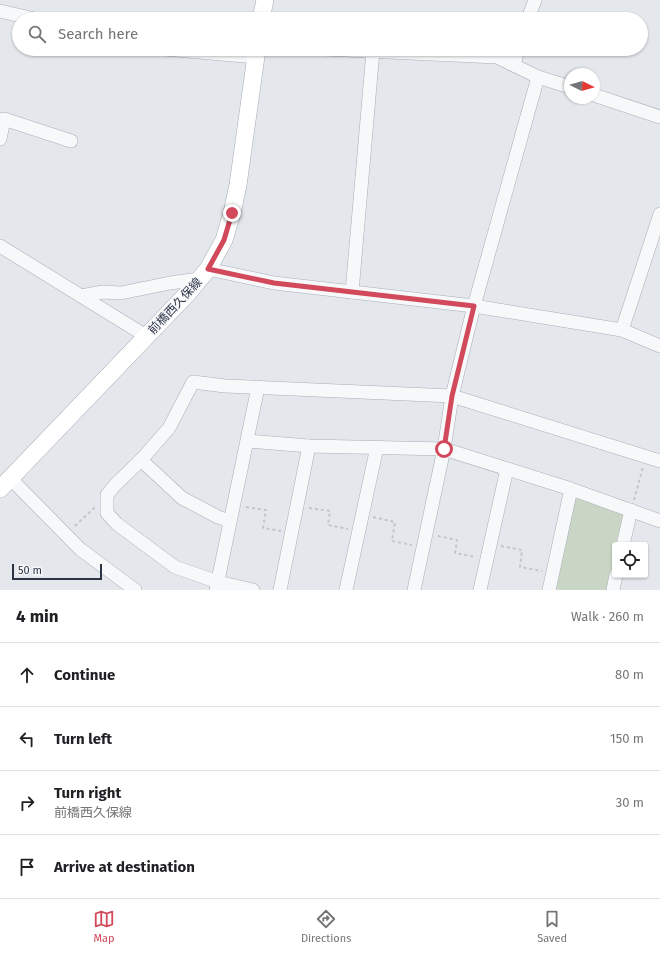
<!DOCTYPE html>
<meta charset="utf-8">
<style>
:root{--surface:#fff;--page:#f6f6f6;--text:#202124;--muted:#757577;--line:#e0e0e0;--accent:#d1495b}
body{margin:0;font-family:"Fira Sans","Noto Sans JP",sans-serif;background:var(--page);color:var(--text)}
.controls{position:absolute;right:12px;bottom:12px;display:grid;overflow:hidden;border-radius:4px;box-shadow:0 1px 3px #0004}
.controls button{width:36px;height:36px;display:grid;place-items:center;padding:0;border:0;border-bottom:1px solid var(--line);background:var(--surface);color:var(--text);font:20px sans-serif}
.compass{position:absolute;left:564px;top:68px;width:36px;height:36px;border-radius:50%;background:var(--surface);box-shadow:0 1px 3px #0004;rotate:95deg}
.scale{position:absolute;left:12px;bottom:10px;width:90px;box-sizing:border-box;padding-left:4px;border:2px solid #2b3445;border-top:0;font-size:11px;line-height:14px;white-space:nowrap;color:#2b3445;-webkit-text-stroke:3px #f4f6f9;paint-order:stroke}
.stop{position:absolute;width:12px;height:12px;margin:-9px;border:3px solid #d1495b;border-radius:50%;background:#fff}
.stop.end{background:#d1495b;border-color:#fff;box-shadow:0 1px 4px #0008}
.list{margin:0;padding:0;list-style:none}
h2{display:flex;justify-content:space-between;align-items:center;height:52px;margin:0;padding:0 16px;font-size:17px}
h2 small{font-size:13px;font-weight:400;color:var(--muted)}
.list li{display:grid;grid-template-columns:26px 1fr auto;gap:12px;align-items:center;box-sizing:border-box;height:64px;padding:0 16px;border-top:1px solid var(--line)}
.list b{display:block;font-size:15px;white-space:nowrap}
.list p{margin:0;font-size:13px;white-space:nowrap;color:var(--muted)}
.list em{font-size:13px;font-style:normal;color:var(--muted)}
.icon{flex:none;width:22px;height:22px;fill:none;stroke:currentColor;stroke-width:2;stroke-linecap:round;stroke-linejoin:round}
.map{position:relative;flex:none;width:660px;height:590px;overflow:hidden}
.search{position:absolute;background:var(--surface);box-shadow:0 1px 3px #0004;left:12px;right:12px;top:12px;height:44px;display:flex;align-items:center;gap:10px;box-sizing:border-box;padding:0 14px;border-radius:22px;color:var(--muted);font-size:15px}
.sheet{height:308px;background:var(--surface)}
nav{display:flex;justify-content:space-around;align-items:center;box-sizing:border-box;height:56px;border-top:1px solid var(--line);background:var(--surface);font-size:11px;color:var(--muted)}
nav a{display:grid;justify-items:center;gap:2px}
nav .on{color:var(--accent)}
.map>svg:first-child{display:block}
.green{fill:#c9d6c5}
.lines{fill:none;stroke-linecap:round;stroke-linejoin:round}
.minor-casing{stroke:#a9aeb7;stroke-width:14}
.major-casing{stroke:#a3abb8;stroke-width:18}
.path{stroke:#c2c5cb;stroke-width:2;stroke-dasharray:3 3;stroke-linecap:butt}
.minor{stroke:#f7f8fa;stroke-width:13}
.major{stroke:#fff;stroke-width:17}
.route{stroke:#d1495b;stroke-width:5}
.labels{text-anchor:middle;stroke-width:3;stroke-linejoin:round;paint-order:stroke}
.street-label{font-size:12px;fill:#2b3445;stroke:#f4f6f9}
</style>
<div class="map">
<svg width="660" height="590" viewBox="0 0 660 590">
<rect width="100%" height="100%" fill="#e4e7ec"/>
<!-- green -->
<path class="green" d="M582 497 622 511 625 518 619 545H615V563L609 590H561L552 588 572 501Z"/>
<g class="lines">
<!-- minor casing -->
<g class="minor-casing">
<g id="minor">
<path d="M0 11 35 19"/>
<path d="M528 19 535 0"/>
<path d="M165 49 256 57"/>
<path d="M324 49 497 57 538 77 570 87"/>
<path d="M514 65 518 49"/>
<path d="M594 95 660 117"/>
<path d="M0 139 4 119 71 141"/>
<path d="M0 246 146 336"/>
<path d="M208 269 274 283 474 306 622 330 660 346"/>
<path d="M352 292 373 51"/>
<path d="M81 296 103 292 121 293 170 283 200 279"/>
<path d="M622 330 660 214"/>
<path d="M248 441 309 446 444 449 571 489 660 521"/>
<path d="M141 460 182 498 218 517 229 521"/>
<path d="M10 478 80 549 135 590"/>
<path d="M623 545 631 510"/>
<path d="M216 590 258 387"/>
<path d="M253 590 218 582 175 567 117 524 107 513V495L115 485 141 460 169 428 193 382 225 386 452 396 660 461"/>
<path d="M280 590 309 446"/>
<path d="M346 590 377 447"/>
<path d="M414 590 444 449 452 396 474 306 538 77"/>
<path d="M480 590 507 469"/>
<path d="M549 590 571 489"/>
<path d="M613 590 616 575"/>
</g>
</g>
<!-- major casing -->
<g class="major-casing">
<g id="major">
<path d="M261 19 265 0"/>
<path d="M0 489 188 293 208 269 224 240 232 213 238 185 257 49"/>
</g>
</g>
<!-- path -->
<g class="path">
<path d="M634 500 643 467"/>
<path d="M246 507 266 510 263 528 281 531"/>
<path d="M309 508 330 511 328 525 348 529"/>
<path d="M373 517 395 522 392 541 412 545"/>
<path d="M75 526 95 507"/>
<path d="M438 536 457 540 455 553 476 557"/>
<path d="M501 546 522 550 520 567 542 571"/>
</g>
<!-- minor -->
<use href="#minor" class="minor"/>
<!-- major -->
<use href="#major" class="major"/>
</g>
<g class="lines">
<!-- route -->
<path class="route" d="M232 213 224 240 208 269 274 283 474 306 452 396 444 449"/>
</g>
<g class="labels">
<!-- street labels -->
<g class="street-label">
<text transform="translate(175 306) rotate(-47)" y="4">前橋西久保線</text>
</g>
</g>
</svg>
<div class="controls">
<button><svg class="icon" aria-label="locate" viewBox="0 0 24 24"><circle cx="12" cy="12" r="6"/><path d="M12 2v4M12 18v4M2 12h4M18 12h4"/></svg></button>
</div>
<svg class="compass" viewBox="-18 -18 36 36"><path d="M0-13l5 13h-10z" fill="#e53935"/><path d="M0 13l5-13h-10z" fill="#757577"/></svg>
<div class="scale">50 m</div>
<div class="stop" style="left:444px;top:449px"></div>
<div class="stop end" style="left:232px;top:213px"></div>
<div class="search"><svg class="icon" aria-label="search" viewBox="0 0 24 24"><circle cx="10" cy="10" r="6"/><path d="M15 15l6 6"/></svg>Search here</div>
</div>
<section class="sheet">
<h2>4 min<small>Walk · 260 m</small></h2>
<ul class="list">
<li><svg class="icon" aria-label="ahead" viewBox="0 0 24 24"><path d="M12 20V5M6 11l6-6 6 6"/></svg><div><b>Continue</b></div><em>80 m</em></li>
<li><svg class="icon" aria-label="left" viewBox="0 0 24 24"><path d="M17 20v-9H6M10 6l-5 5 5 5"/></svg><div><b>Turn left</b></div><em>150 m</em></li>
<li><svg class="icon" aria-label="right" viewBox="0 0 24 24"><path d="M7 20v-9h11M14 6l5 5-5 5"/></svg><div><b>Turn right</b><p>前橋西久保線</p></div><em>30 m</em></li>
<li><svg class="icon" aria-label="arrive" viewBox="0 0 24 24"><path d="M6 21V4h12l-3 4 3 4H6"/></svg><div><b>Arrive at destination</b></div></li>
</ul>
</section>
<nav>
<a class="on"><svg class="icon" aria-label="map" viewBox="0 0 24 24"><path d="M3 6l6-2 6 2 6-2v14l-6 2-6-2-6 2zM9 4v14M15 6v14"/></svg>Map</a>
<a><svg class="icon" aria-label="directions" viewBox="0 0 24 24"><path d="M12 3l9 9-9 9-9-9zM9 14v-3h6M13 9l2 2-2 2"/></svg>Directions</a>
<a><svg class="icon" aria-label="saved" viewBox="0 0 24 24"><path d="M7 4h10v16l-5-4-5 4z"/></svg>Saved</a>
</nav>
